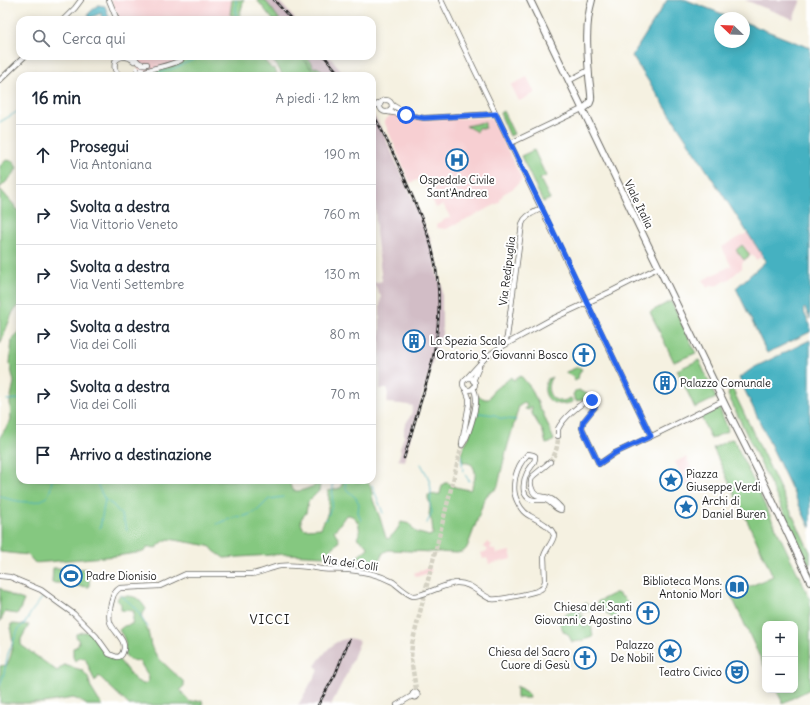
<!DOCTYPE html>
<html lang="it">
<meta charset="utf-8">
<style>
:root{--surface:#fff;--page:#f2f2f3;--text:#1f2937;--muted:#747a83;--line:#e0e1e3}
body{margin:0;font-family:Delius,sans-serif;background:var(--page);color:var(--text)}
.controls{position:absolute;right:12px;bottom:12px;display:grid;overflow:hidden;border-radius:8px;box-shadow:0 2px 10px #0003}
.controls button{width:36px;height:36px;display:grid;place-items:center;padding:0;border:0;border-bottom:1px solid var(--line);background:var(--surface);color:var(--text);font:20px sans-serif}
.compass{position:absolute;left:714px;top:12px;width:36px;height:36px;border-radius:50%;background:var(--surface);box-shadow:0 2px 10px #0003;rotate:293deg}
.stop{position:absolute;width:12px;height:12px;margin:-9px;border:3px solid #2563eb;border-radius:50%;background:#fff}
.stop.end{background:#2563eb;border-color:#fff;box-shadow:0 1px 4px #0008}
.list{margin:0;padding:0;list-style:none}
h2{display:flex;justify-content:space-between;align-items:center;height:52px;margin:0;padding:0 16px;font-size:17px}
h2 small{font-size:13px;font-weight:400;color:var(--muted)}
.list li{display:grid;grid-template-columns:26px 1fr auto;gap:12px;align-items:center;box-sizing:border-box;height:60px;padding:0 16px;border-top:1px solid var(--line)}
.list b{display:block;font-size:15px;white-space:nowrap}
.list p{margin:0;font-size:13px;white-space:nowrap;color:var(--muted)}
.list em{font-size:13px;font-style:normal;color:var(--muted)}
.icon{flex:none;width:22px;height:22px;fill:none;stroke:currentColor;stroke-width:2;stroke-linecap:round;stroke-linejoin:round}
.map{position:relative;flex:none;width:810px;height:705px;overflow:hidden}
.search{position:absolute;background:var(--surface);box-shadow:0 2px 10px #0003;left:16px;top:16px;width:360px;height:44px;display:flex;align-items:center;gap:10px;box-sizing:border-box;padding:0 14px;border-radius:12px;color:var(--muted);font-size:15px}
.panel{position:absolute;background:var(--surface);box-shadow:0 2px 10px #0003;left:16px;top:72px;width:360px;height:412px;border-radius:12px}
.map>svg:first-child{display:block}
.built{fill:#f7cfd2}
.industrial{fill:#d2bdc6}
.green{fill:#85c880;stroke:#50724e}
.water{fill:#44b1c1;stroke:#30666e}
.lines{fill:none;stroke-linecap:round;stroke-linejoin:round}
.stream{stroke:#44b1c1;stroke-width:1}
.minor-tunnel{stroke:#d4d1c3;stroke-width:4.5;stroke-dasharray:4.5 2;stroke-linecap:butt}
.minor-casing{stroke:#686761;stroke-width:6}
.major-casing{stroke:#686761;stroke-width:8}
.minor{stroke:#fff;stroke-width:4.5}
.major{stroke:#fff;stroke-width:6}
.rail-casing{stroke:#1c1c1c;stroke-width:2.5}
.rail{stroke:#fff;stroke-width:1;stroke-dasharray:3;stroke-linecap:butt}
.minor-bridge-casing{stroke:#686761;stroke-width:6;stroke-linecap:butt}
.minor-bridge{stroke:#fff;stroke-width:4.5}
.route{stroke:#2563eb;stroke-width:5}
.labels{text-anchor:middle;stroke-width:4;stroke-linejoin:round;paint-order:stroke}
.poi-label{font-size:11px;fill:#1c1c1c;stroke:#fff;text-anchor:end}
.street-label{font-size:11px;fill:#1c1c1c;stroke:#fff}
.quarter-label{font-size:13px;letter-spacing:1px;fill:#1c1c1c;stroke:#fff}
</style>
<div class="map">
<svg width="810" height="705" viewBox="0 0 810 705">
<rect width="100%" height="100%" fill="#fff"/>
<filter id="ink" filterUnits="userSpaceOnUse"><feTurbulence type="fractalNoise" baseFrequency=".025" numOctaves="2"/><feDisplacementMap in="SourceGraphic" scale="8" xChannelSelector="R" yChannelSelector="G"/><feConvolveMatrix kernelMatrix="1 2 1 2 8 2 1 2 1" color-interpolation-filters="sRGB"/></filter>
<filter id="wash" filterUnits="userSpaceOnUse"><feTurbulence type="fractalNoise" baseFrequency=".012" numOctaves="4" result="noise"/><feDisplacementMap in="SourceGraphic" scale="16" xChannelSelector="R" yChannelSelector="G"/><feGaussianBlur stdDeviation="0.9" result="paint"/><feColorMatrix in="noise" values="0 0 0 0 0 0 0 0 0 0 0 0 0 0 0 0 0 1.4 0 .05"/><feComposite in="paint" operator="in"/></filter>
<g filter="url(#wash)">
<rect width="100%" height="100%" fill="#f5f1e1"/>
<!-- built -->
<g class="built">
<path d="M111 0H236L233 15 230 20H119Z"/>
<path d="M133 56H198L141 75Z"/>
<path d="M527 77 535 93 519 101 511 85Z"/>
<path d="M392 114 424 119 490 118 494 122 522 179 514 188 503 194 499 203 446 229 437 228 436 224 450 217 443 204 436 208 422 178 410 183 384 121Z"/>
<path d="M747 233 763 256 756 260 752 255 742 263V268L729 279 718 285 710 286 707 288 703 280 731 266 722 247Z"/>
<path d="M686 457 699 485 688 490 675 462Z"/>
<path d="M487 542 492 545 490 548 495 550 496 554 510 551 512 559 489 564 487 558 483 559 481 553 488 551 487 549 484 547Z"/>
<path d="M430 567 431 572 416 577 414 573Z"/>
</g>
<!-- industrial -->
<g class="industrial">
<path d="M259 0H278L296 20H276Z"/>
<path d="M745 0H801L793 19Z"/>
<path d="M302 56H329L346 76H325L319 71 316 74Z"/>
<path d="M372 112 379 124 423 221 427 233 429 234 435 259 438 278 442 286V334L434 357 418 410 405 458V461L398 460 401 451 400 448 404 437V427L411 415 413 406 401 404 387 403 388 389H380V305L381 297 374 283 382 281 376 233 374 179H372Z"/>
<path d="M350 638 360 641 349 668 348 673 346 675 331 705H298L319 669 315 666 319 660 328 649 335 643 341 640Z"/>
</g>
<!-- green -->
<g class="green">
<path d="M232 0H244L239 17 230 15Z"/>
<path d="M257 0H265L280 20H273Z"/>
<path d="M192 56H260L272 69 274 68 278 76H144L143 74 180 62Z"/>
<path d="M269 56H306L314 68 316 69 315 67C321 68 323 72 327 76H325L319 71 316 74 304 60 315 74 307 76H283L278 67Z"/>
<path d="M503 111 514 134 510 136 500 113Z"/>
<path d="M484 122 485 123V128L483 129 480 127 478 128 477 132 466 126Z"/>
<path d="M534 150 546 176 540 179 550 199 543 202 521 156Z"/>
<path d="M6 160 13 161 17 168 13 175 0 188V166Z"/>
<path d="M0 189 15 206 20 214V305L13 312 0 344Z"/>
<path d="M742 245 750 255 744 260 736 250Z"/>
<path d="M671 301 696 353 674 362 650 312Z"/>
<path d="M372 306H375L374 397H372Z"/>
<path d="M20 330V480H290C289 500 309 487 319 484L320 485 319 491 308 502 306 513 301 519V523L303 528 306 529 321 528 328 512V506L329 503V499L328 495V491L340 488 344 480H354L356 482H367L370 485 372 493 373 500 380 518 386 538 388 539C393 535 399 528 401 522L410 524C416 535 418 532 429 536L433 534 432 522 429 515 430 507V503L428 499V495L440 494C441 490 441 487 444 483H448L455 487 470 490C475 482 478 471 471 464L463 462C462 459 461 454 462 450 463 446 466 443 468 439 474 425 477 411 478 396L485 399H489L493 391 499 386 503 384 511 377 513 380 521 376 531 388 536 399 540 408 543 413 554 440 550 443 546 444 543 432 531 412 532 408 531 406 529 410 525 409 527 405 524 403 519 406 504 459 498 486 496 489 487 495 484 500 478 518 468 545C466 551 463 552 457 553L388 550 383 553 378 563 368 562V558H356L368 548 367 545 357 538C363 529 357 514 346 515L337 528 334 530C335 534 338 536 339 540L338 543 324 556 287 554 224 558 214 551 211 547 204 545 169 539 164 541 156 548 148 547 146 550 143 552 116 556 35 563 28 555 0 552V437L11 420 10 402 14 382 10 364 12 339Z"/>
<path d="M699 360 716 398 695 408 677 370Z"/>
<path d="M578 367 582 369 579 374 578 379 575 381 573 377 566 373V372Z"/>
<path d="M552 377C545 386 548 401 562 401 565 401 568 399 571 398L573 400V402C569 403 564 405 559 404 546 403 541 389 548 379Z"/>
<path d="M731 386 810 552V564L808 563 728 395Z"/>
<path d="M580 390V391L592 396V398L576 401 573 395 575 391Z"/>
<path d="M719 407 727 427 728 431 711 439 701 417Z"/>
<path d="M731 439 734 440 737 447 810 599V689L783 703 776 690H795V624H765V668L731 595 773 576 713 448Z"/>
<path d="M53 568 90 569 89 587 68 585 67 583H52Z"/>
<path d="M0 588 12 596 24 600 19 612 16 614 5 612 0 622Z"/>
<path d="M615 593H617L624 598 631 606 612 618 599 606 597 602C603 599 608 596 615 593Z"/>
<path d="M119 596C134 596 137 595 146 609L141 617 148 631 151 646 158 658 184 682V686L180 690 190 702 202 700 203 705H129L99 676 95 682 85 658H80L75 661 73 657V648L76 647 79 642 76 636V634L82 632H89L94 637 106 654 119 660 135 680 143 684H145L149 680 148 675 139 661 129 660 124 653C127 642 125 639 119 630L124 626 132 624 134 611 121 610V604L117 600Z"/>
<path d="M587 603 591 610 584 612 583 611 579 612 581 616 583 615 585 622 584 623V628L591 624 593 637C585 639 580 642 572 642L568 634 564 632 558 620 582 604Z"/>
<path d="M11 624 29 625 21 639V645L57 671 64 665 82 670 88 677 91 688 99 701 103 705H87L79 700 73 698 43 703H0V666L7 665C11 656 14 646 12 637 11 632 10 629 11 624Z"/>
<path d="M517 686 529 694V698H517Z"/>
</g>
<!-- water -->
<g class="water">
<path d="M667 0H686L733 18H720V42H744V22L810 48V319L805 308 803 310 810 325V332L767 353 736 288 766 261 632 56Z"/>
<path d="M98 5 105 6 110 20H102L101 13 90 18 88 14Z"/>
<path d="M810 340V528L739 378 753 368Z"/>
</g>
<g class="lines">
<!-- stream -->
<g class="stream">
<path d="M234 20 236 15V0"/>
<path d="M61 76C70 70 77 73 86 76"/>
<path d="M147 76 172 69 202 56"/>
<path d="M0 122 20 110"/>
<path d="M7 400 20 399"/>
<path d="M477 413H479L495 415 499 418 516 420"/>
<path d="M461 455 463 471 469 481"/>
<path d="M421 464 426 473 430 482 431 491 430 505 432 512 427 523"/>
<path d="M95 480 105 500 113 505 122 516 127 530"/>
<path d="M159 480 162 485"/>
<path d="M345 480 346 489 356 498 359 504 358 512 361 521"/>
<path d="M372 485 383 513"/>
<path d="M0 496C11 501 40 507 48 495 51 491 51 485 52 480"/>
<path d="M326 520 332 506 333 482"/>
<path d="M217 524 235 517 245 516 253 513 257 511 269 499 283 497"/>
<path d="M100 528 105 500"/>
<path d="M120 595C127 600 134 606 139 613 142 618 144 623 148 627"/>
<path d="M0 686 4 673 8 654 15 637 19 628 25 623 32 611 42 598"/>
</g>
</g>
</g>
<g filter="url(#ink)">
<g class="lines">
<!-- minor-tunnel -->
<g class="minor-tunnel">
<path d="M550 462C556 454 558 445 558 436"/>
<path d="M416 689 411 659 412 644 462 445"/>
</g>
<!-- minor casing -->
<g class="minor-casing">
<g id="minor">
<path d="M109 0 117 20"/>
<path d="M441 0 651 436"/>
<path d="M63 20 75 8 81 0"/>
<path d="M117 56C114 64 112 72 122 76"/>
<path d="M134 56C137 62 140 65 147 64"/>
<path d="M116 60C122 55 128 56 134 61"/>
<path d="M145 71C157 67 170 66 181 60"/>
<path d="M127 76 134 74"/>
<path d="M572 79 589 70"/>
<path d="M0 80 25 56"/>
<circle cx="386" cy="106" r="6"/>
<path d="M392 105 406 113"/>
<path d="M372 108 381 102"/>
<path d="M388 112 424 118 496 114"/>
<path d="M511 143 582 109"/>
<path d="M502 345 505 342 507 337 522 224C525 215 534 213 542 208"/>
<circle cx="469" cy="384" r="6"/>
<path d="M466 379 486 357 501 347 552 319 610 292 659 267"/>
<path d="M473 381 479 367"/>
<path d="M558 436C558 434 558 431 558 429 562 420 582 400 592 400L595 403V407L583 422 582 428 599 464 615 453 656 434 723 401"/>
<path d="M462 443 469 404V398L466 390"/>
<path d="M462 445C468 438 476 410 476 400 476 396 475 391 473 388"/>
<path d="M0 576 10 577 41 590 60 604 74 614 96 636 109 654 117 657C120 657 122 655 123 652 128 640 113 632 110 622 108 615 110 607 112 600 113 595 115 591 120 588L160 586 186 574H251C261 573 269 568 280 566 293 564 309 567 322 569 331 570 340 569 349 570 366 572 378 574 393 582 398 586 408 595 413 596 422 597 444 584 456 583 470 582 479 594 491 599 496 601 538 592 541 589 544 587 544 584 545 581L544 556C546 548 553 543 554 535 550 525 539 521 530 516 526 514 523 511 521 508 514 497 513 490 515 478 517 469 522 460 528 454L533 455 535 456C536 463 530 467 527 473 524 479 523 485 524 491 525 495 526 497 530 499 535 502 542 498 548 501 553 504 555 509 561 510V508C558 505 555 501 551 499 544 495 535 499 532 489 530 484 530 481 533 476L550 462"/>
<circle cx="415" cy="695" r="2.5"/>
<path d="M397 705 412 696"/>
</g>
</g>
<!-- major casing -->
<g class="major-casing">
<g id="major">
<path d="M530 0 726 407 765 485 810 581"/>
<path d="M582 109C586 107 590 105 591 100 592 96 589 81 589 75 587 50 585 24 592 0"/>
</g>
</g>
<!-- minor -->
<use href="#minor" class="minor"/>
<!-- major -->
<use href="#major" class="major"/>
<!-- rail casing -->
<g class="rail-casing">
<g id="rail">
<path d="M274 0 292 20"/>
<path d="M324 56 341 76"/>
<path d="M372 112C384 133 394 155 404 177 413 199 424 221 431 245 440 279 441 313 435 347 433 362 428 377 424 391 417 413 411 436 404 458"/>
<path d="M318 705 335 675 349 640"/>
</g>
</g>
<!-- rail -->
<use href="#rail" class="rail"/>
<!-- minor-bridge casing -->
<g class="minor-bridge-casing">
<g id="minor-bridge">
<path d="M137 69 139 76"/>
<path d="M142 76 141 73 142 69"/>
</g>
</g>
<!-- minor-bridge -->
<use href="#minor-bridge" class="minor-bridge"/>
</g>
</g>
<g class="lines" filter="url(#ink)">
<!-- route -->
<path class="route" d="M406 115 424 118 496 114 548 220 651 436 615 453 599 464 582 428 583 422 595 407V403L592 400"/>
</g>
<!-- icons -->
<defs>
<g id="hospital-ring" transform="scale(1.15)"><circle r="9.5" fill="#fff" stroke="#1f6fb2" stroke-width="1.5"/><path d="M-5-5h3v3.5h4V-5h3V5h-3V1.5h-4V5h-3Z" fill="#1f6fb2"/></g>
<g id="building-ring" transform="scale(1.15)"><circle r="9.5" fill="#fff" stroke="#1f6fb2" stroke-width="1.5"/><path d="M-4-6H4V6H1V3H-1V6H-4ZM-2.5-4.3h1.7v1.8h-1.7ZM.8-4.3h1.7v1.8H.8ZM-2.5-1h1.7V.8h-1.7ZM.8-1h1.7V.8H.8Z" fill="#1f6fb2"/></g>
<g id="church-ring" transform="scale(1.15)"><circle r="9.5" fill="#fff" stroke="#1f6fb2" stroke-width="1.5"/><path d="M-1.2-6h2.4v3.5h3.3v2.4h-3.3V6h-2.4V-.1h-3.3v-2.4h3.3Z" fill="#1f6fb2"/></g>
<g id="sight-ring" transform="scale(1.15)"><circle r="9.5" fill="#fff" stroke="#1f6fb2" stroke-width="1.5"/><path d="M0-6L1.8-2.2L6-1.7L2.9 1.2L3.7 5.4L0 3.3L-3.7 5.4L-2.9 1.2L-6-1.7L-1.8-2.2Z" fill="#1f6fb2"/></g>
<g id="stadium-ring" transform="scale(1.15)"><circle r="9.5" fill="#fff" stroke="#1f6fb2" stroke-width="1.5"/><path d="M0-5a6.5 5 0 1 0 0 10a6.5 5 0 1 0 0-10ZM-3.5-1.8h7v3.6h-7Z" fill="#1f6fb2"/></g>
<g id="library-ring" transform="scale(1.15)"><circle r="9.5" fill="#fff" stroke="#1f6fb2" stroke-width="1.5"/><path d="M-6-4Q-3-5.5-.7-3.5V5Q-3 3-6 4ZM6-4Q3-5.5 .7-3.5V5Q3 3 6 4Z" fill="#1f6fb2"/></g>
<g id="theatre-ring" transform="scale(1.15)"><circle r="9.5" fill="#fff" stroke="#1f6fb2" stroke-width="1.5"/><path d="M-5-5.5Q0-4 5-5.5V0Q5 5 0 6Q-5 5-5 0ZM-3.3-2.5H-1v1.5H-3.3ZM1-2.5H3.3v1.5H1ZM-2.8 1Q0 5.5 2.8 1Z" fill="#1f6fb2"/></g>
</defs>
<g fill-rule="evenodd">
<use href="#hospital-ring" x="457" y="160"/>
<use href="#building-ring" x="414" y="341"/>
<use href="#church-ring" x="584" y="355"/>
<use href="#building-ring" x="665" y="383"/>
<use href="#sight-ring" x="671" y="480"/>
<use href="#sight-ring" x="686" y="507"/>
<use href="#stadium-ring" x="71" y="576"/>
<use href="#library-ring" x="737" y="587"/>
<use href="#church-ring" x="648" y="613"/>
<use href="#sight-ring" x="670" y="651"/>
<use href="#church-ring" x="585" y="658"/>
<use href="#theatre-ring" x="737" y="672"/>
</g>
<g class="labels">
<!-- poi labels -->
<g class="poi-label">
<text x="457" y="184" text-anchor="middle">Ospedale Civile<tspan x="457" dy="13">Sant'Andrea</tspan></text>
<text x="430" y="345" text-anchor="start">La Spezia Scalo</text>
<text x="568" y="359">Oratorio S. Giovanni Bosco</text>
<text x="680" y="387" text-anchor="start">Palazzo Comunale</text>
<text x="686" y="478" text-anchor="start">Piazza<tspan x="686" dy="13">Giuseppe Verdi</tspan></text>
<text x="702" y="505" text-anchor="start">Archi di<tspan x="702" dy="13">Daniel Buren</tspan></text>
<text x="86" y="580" text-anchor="start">Padre Dionisio</text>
<text x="722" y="585">Biblioteca Mons.<tspan x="722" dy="13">Antonio Mori</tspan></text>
<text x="632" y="611">Chiesa dei Santi<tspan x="632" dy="13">Giovanni e Agostino</tspan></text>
<text x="654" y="649">Palazzo<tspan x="654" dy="13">De Nobili</tspan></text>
<text x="570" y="656">Chiesa del Sacro<tspan x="570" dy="13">Cuore di Gesù</tspan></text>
<text x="722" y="676">Teatro Civico</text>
</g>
<!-- street labels -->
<g class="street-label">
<text transform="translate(639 204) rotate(64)" y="4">Viale Italia</text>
<text transform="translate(507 271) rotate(-83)" y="4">Via Redipuglia</text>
<text transform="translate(350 563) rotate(8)" y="4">Via dei Colli</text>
</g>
<!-- quarter labels -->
<g class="quarter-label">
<text x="270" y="624">VICCI</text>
</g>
</g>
</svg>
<div class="controls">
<button>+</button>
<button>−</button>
</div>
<svg class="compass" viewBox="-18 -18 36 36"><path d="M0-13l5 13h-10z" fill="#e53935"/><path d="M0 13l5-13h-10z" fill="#747a83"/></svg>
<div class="stop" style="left:406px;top:115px"></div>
<div class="stop end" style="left:592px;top:400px"></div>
<div class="search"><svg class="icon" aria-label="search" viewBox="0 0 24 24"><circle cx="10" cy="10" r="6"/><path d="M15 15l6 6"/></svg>Cerca qui</div>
<section class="panel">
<h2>16 min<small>A piedi · 1.2 km</small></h2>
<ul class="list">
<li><svg class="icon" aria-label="ahead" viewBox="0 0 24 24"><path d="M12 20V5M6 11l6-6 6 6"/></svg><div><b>Prosegui</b><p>Via Antoniana</p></div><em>190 m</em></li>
<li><svg class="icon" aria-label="right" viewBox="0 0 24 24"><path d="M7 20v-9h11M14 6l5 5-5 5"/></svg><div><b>Svolta a destra</b><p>Via Vittorio Veneto</p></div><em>760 m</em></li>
<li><svg class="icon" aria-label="right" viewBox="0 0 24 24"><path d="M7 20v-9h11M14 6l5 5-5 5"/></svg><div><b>Svolta a destra</b><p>Via Venti Settembre</p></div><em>130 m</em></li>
<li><svg class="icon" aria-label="right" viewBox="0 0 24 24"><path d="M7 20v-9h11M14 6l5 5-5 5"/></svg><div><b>Svolta a destra</b><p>Via dei Colli</p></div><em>80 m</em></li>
<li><svg class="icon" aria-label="right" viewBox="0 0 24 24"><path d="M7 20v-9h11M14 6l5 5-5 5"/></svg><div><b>Svolta a destra</b><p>Via dei Colli</p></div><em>70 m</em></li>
<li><svg class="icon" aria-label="arrive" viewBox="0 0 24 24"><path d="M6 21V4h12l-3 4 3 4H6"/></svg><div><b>Arrivo a destinazione</b></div></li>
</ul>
</section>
</div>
